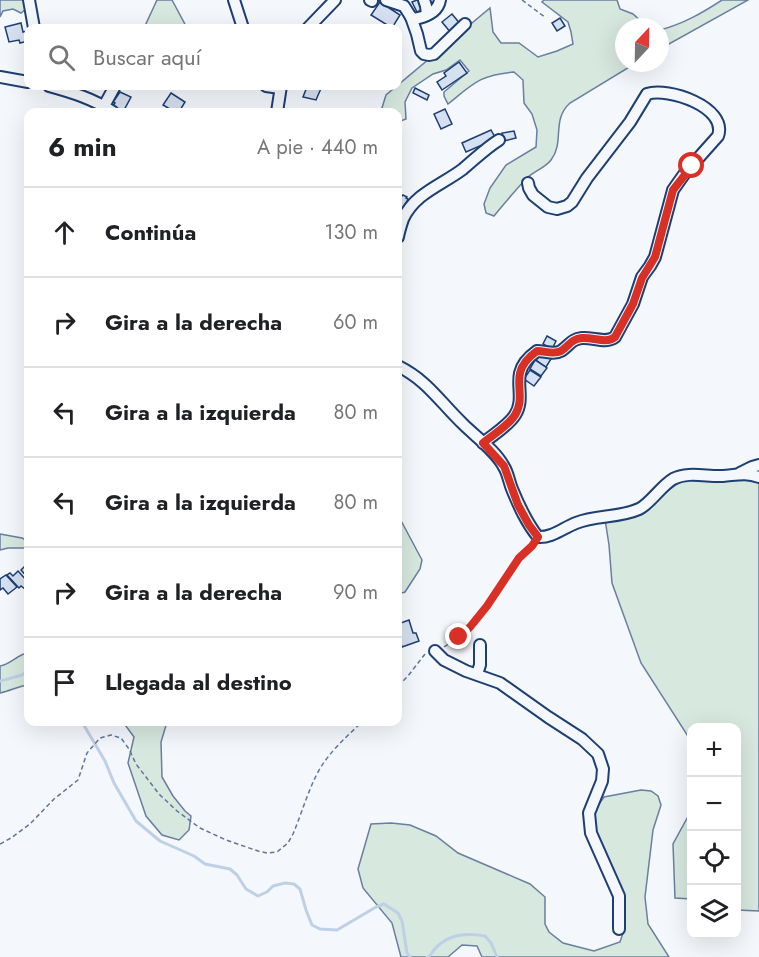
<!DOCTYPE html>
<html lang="es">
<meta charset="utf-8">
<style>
:root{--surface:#fff;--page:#f2f2f2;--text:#202124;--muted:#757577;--line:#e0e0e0}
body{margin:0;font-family:Jost,sans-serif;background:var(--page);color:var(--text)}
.controls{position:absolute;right:18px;bottom:18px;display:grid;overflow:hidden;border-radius:12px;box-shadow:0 6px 24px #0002}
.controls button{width:54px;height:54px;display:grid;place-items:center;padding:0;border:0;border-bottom:2px solid var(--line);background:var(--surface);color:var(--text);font:30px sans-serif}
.compass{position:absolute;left:615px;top:18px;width:54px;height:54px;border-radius:50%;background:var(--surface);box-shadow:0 6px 24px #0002;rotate:22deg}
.stop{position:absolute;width:18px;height:18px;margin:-14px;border:4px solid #d93025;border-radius:50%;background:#fff}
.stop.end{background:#d93025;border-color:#fff;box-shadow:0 2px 6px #0008}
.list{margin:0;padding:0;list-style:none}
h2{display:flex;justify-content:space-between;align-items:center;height:78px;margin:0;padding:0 24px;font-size:26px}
h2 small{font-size:20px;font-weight:400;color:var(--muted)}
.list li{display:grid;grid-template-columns:39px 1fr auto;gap:18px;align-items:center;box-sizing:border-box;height:90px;padding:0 24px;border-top:2px solid var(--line)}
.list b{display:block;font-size:22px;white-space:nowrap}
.list em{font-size:20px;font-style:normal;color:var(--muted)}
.icon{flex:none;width:33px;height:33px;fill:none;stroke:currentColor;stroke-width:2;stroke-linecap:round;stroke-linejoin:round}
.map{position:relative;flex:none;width:759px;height:957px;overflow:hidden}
.search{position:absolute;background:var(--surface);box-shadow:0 6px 24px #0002;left:24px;top:24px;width:378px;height:66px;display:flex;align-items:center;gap:15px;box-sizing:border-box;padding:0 21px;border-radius:12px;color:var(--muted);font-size:22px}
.panel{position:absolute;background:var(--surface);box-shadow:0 6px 24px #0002;left:24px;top:108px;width:378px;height:618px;border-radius:12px}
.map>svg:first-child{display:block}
.green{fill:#d7e8df;stroke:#687fa3;stroke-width:1.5}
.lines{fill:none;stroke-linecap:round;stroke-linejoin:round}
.stream{stroke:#bed0e5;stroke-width:3}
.building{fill:#d5e0f0;stroke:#1d3f73;stroke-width:1.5}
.minor-casing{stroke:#1d3f73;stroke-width:14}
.path{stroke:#5e769c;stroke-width:1.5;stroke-dasharray:4.5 3;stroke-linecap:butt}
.minor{stroke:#f4f7fb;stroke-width:10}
.route{stroke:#d93025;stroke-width:8}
</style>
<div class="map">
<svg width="759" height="957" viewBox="0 0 759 957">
<rect width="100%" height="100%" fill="#f4f7fb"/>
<!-- green -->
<g class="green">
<path d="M0 0H24L26 9 21 13 13 9 3 11 0 17Z"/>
<path d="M157 0H172L187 28H144Z"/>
<path d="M544 0H617L620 9 633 14 647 27H624V63H636L570 103C551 120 565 142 551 160 546 167 535 171 528 177 516 189 505 203 494 216L486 213 484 204 490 188 506 165 536 147 537 130 532 114 524 103 523 80 514 72C480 75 474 83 448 104L444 96V92L469 71 460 60 446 70 433 74 412 88 405 102 406 119 398 122V112H382L381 111 386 95 490 8 493 32 501 43H519L538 57 557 51 573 44 571 32 568 22 542 2Z"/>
<path d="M722 0H748L660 49V30C683 24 702 13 722 0Z"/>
<path d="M743 477 759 482V911L737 910 736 728H692L691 741 641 663 612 583 609 545 605 519 658 498 677 484 687 480Z"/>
<path d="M398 515 422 560 420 569 405 592 398 594Z"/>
<path d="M0 534 22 538 28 541V548H8L0 550Z"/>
<path d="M28 653V685C19 686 10 691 0 693V666C11 664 18 654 28 653Z"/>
<path d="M123 722H167L161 742 162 777 173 796 185 811 191 816 189 830 179 840 162 835 146 816 128 763 134 737Z"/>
<path d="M641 790 651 791 658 796 661 805 653 830 645 897 648 924 669 957H482L477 946 462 945 448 957H401L392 923 363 888 358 869 371 824 391 823 410 825 436 836 458 853 530 884 545 897V924L549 932 563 943 594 951 620 942 623 933 618 898 594 839V811L604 797Z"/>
<path d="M691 811V899L675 898 673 844Z"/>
</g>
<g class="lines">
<!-- stream -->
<g class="stream">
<path d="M0 681 22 675 28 671"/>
<path d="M82 722 105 761 114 783 136 821 160 841 194 856 205 864 230 869 237 875 246 889 258 896 267 892 273 886 285 883 294 884 300 889 306 910 312 925 320 929 337 930 376 907 384 904 398 913 402 921 407 953 410 957"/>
<path d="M427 957H429C442 935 462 932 485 936L491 943 497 957"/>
</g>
</g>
<!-- building -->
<g class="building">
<path d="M417 0H419L424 9 417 12 412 2Z"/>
<path d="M380 2 400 15 392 28 371 15Z"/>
<path d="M452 14 461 25 451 33 442 22Z"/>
<path d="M560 18 565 26 557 31 552 23Z"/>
<path d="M21 23 23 32 27 31 28 41 20 43 19 40 9 42 5 27Z"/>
<path d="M459 62 467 73 442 90 437 82 446 76 444 73Z"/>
<path d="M308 86H322L316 100 303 97 307 87 310 88V86Z"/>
<path d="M415 88 429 95 427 100 413 93Z"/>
<path d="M120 92 131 97 123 112 112 107 115 103 113 102Z"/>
<path d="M171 93 185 102 179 112H175L163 105Z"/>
<path d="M445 109 452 124 441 129 434 114Z"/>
<path d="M491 130 496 139 466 152 462 143Z"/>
<path d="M514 131 516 138 504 141 502 133Z"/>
<path d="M398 192 402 196 403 195 407 197 406 198 408 199 406 203 409 204 405 211 398 208Z"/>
<path d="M547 336 556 341 552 349 543 344Z"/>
<path d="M541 353 551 359 546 367 536 360Z"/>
<path d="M535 360 547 368 541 376 530 369Z"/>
<path d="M530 370 541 377 534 386 524 379Z"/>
<path d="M26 565 28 567V578L21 570Z"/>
<path d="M18 571 28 582V586L25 589 21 586 19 588 7 575 10 573 13 576Z"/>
<path d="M6 575 17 587 8 594 3 588 0 590V579Z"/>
<path d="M409 620 413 633H416L419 641 402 647 398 634V624Z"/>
</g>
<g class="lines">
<!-- minor casing -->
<g class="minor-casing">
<g id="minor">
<path d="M29 0 34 28"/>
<path d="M234 0 243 28"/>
<path d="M370 0 372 1"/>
<path d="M386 0 404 6 411 17 414 19C425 17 438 12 440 0"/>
<path d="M424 0 426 6 427 15"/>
<path d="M411 17 417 34 421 51 424 54 429 55 434 54 465 24"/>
<path d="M308 28 335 0"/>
<path d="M0 77 28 82"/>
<path d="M49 86C71 92 94 99 113 112"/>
<path d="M266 86 280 88"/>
<path d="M104 106 115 86"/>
<path d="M277 112 281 86"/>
<path d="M398 237C399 231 401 225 403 219 415 193 442 185 463 169 475 159 486 148 499 140"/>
<path d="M398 366C428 381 439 401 463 424 475 436 496 451 504 467 508 473 509 482 512 489 519 506 526 522 538 537 552 538 563 528 576 523 596 515 619 518 639 509 650 504 661 486 673 479 688 471 707 477 723 476 736 475 746 472 759 477"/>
<path d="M483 443C494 434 508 426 515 415 524 401 517 387 520 373 522 364 530 356 537 351 545 351 554 355 561 351 569 346 571 339 582 338 593 337 606 344 615 337L633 304 642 277 650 266 655 257 673 190 685 173 718 136C728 107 668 87 647 94L630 122 587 178 572 202 567 206 557 209 548 207 533 195 529 188 528 183"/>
<path d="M740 473 752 467 759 465"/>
<path d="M435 651 444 660 466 671 500 683 548 717 582 739 598 754 603 769 602 781 589 813 591 833 619 896V929"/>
<path d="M477 674 480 665V645"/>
</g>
</g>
<!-- path -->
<g class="path">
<path d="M522 0 546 18"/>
<path d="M444 647 459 637 470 627 493 598 519 558 533 545"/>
<path d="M398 686 408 676 425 654"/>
<path d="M0 844 11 838 30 824 54 799 78 780 87 753 100 738 111 735 121 738 129 749 136 764 159 794 177 811 200 828 226 840 258 851 267 853 277 852 288 843 293 834C301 815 307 794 316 776 326 755 345 738 362 722"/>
</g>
<!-- minor -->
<use href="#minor" class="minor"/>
</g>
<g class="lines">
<!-- route -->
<path class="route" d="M459 637 470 627 487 606 519 558 532 546 538 537 529 525 518 505 504 466 483 443C494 434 508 426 515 415 524 401 517 387 520 373 522 364 530 356 537 351 545 351 554 355 561 351 569 346 571 339 582 338 593 337 606 344 615 337L633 304 642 278 655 257 673 190 692 166"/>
</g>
</svg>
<div class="controls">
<button>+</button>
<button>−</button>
<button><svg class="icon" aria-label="locate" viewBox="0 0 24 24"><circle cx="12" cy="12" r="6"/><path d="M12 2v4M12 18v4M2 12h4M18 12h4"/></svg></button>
<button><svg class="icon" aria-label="layers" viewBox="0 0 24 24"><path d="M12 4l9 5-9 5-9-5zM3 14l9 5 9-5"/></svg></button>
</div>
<svg class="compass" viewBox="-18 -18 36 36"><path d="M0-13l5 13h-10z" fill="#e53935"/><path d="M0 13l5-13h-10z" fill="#757577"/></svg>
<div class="stop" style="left:692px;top:166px"></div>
<div class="stop end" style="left:459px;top:637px"></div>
<div class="search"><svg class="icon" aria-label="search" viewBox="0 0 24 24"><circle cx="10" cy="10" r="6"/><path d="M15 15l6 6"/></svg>Buscar aquí</div>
<section class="panel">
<h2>6 min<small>A pie · 440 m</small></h2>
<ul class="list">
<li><svg class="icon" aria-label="ahead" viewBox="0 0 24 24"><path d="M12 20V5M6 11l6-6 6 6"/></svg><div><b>Continúa</b></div><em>130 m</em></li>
<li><svg class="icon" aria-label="right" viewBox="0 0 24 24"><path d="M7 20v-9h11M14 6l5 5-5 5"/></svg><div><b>Gira a la derecha</b></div><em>60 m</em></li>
<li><svg class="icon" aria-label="left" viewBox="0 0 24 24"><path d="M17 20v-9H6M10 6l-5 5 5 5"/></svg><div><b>Gira a la izquierda</b></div><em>80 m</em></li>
<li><svg class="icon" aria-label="left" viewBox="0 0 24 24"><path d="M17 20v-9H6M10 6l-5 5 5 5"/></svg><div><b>Gira a la izquierda</b></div><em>80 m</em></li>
<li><svg class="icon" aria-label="right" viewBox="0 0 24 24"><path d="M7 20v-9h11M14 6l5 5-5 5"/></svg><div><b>Gira a la derecha</b></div><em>90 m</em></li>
<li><svg class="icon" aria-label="arrive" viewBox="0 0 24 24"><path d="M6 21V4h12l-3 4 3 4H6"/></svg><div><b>Llegada al destino</b></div></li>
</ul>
</section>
</div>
